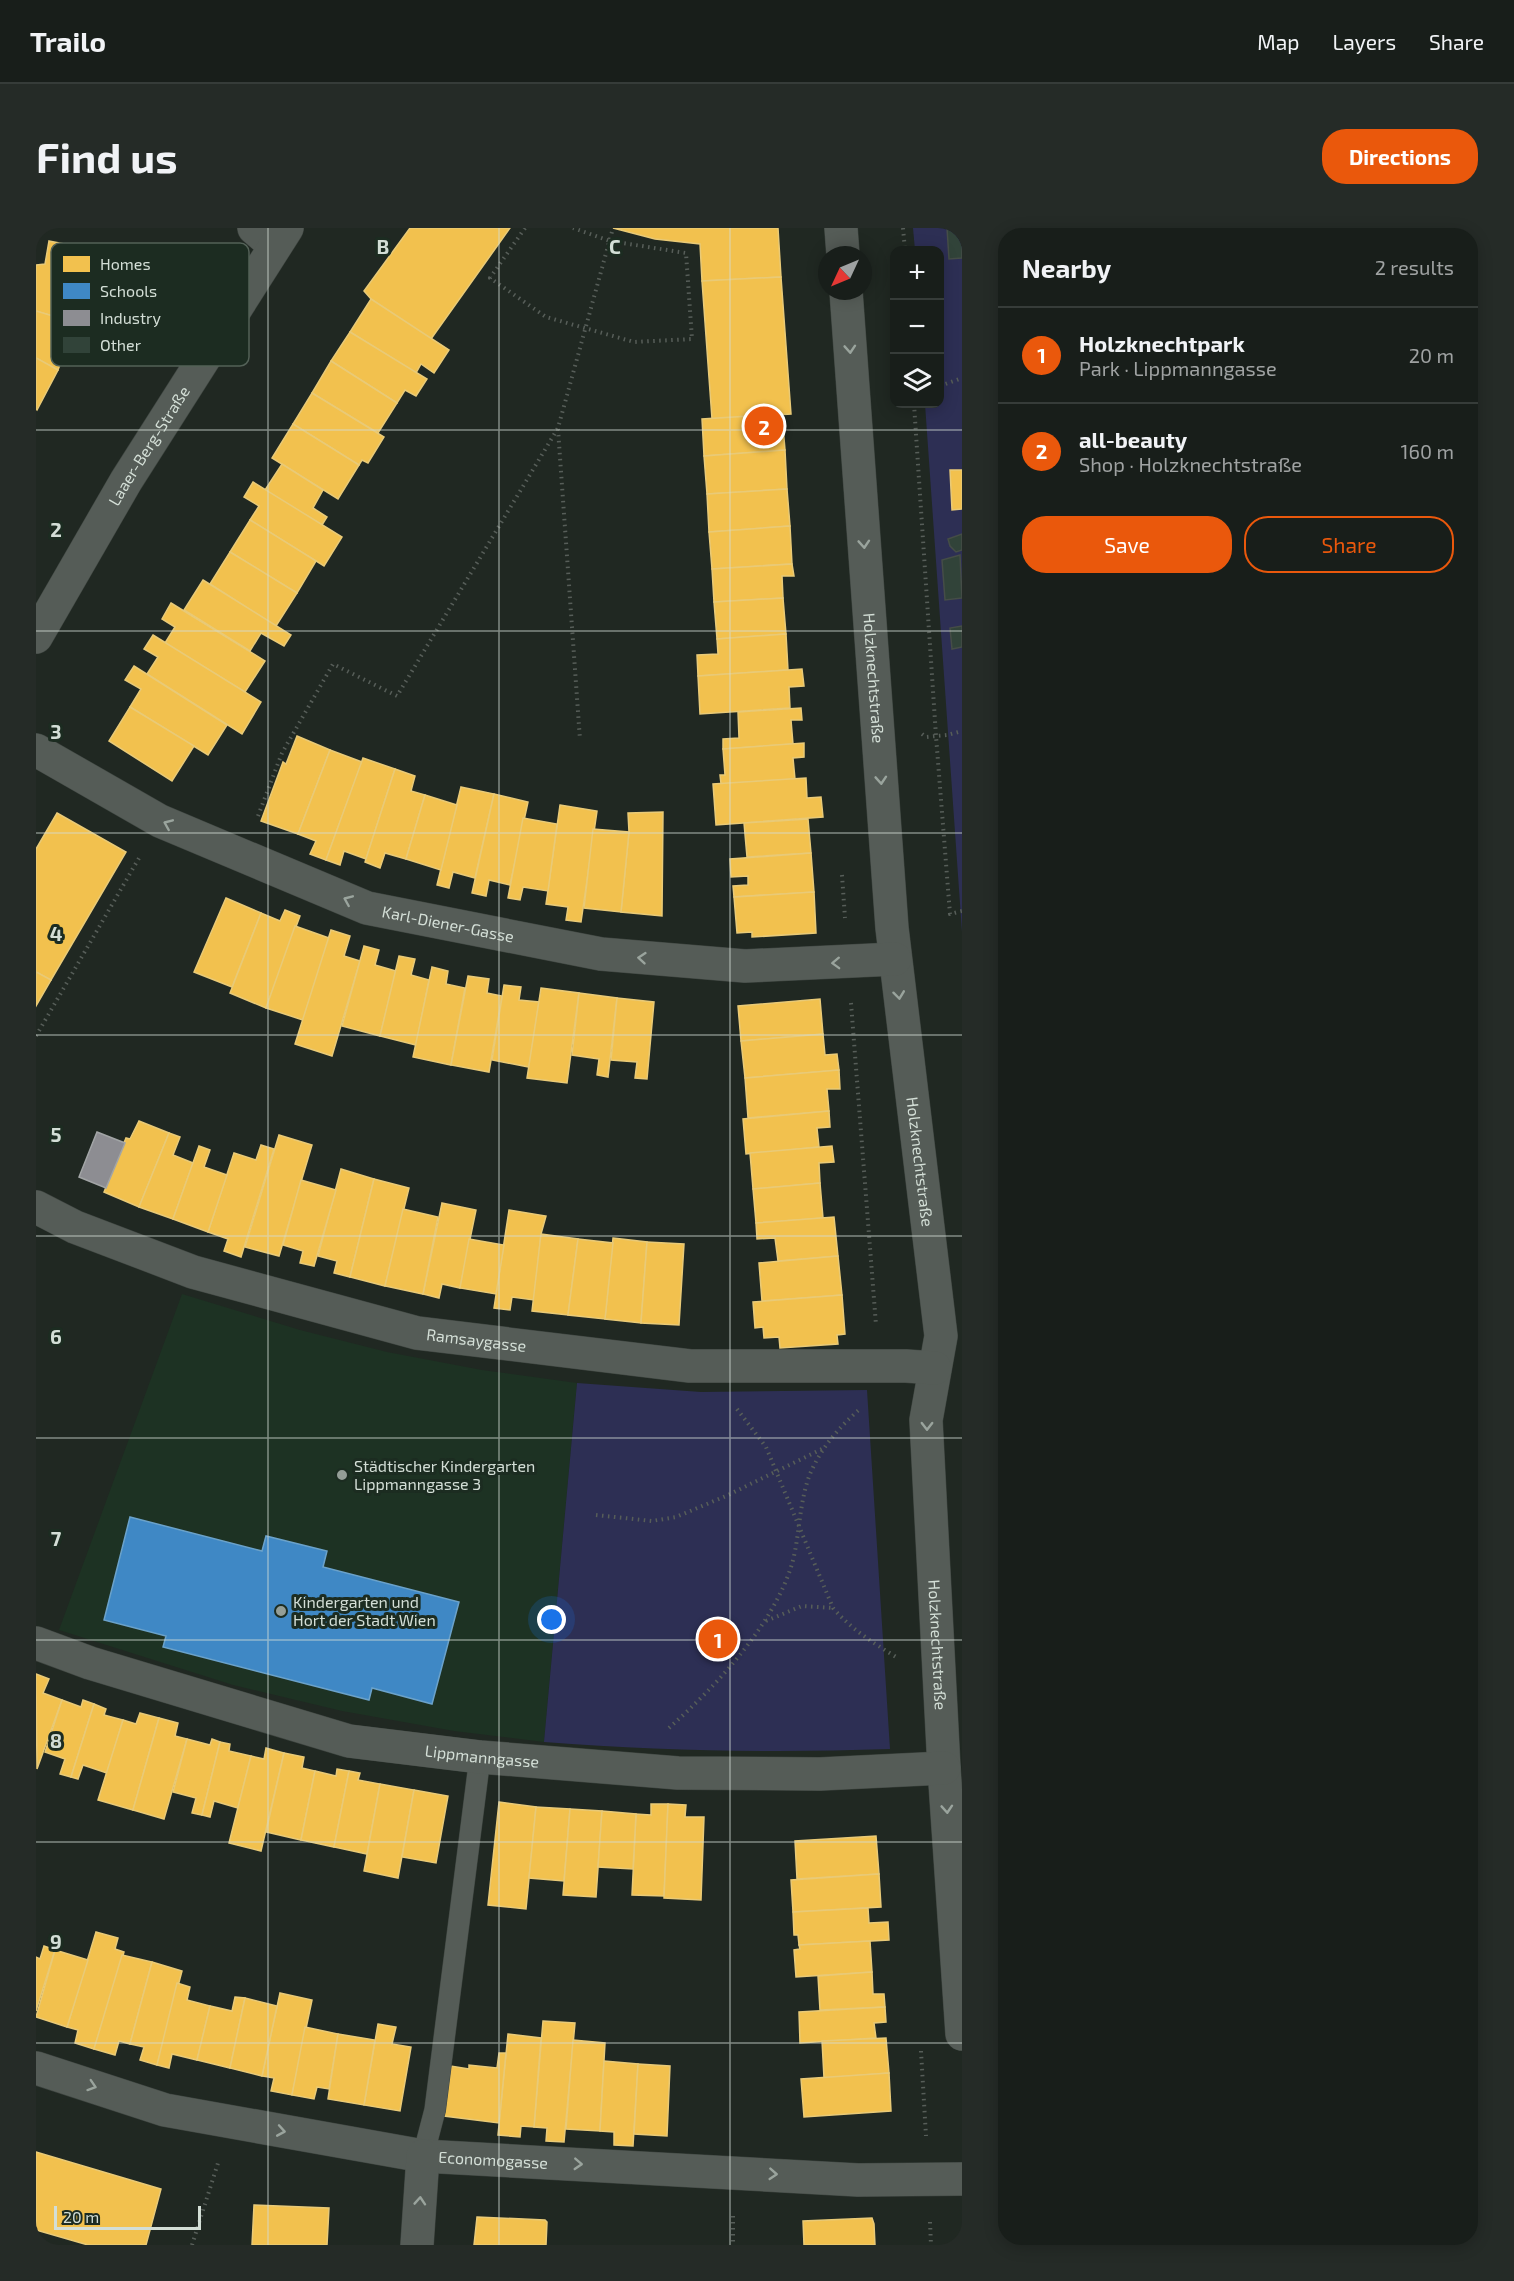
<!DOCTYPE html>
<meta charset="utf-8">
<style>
:root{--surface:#181e1a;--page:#252b27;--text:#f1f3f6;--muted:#9fa2a2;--line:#363c39;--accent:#ea580c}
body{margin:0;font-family:"Exo 2",sans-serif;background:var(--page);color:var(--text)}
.controls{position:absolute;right:18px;top:18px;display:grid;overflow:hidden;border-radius:12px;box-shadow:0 3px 15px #0003}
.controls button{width:54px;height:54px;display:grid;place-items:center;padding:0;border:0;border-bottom:2px solid var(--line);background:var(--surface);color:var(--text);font:30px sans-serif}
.compass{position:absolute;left:782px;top:18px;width:54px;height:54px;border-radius:50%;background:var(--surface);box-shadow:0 3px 15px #0003;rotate:226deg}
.scale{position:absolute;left:18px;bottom:15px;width:147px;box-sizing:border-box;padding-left:6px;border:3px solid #d3ded6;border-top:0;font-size:16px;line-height:21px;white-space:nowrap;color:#d3ded6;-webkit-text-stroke:4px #1c2c21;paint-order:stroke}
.you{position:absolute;left:516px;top:1392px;width:21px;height:21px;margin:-15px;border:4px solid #fff;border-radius:50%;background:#1a73e8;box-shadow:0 0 0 9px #1a73e833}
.badge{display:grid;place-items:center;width:39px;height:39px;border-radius:50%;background:var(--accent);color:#fff;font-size:20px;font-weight:700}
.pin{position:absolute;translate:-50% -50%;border:3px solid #fff;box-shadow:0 2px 6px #0006}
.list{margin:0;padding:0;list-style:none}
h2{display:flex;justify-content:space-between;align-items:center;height:78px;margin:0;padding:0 24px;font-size:26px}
h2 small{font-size:20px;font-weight:400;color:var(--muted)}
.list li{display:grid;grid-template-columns:39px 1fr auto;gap:18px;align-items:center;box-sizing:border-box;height:96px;padding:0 24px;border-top:2px solid var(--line)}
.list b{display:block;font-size:22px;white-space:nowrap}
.list p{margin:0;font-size:20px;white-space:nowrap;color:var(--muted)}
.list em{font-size:20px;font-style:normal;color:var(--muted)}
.actions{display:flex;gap:12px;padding:18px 24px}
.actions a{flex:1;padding:14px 0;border:2px solid var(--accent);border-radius:24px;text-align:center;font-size:21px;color:var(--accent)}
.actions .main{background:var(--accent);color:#fff}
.icon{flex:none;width:33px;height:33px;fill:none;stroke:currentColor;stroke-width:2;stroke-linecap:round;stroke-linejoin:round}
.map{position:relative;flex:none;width:926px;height:2017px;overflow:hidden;border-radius:24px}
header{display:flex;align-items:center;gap:36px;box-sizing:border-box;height:84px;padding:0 30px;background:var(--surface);border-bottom:2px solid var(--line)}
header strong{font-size:28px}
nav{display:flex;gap:33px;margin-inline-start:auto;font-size:21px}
.intro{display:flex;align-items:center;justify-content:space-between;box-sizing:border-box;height:144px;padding:0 36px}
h1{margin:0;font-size:42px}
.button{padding:15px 27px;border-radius:24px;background:var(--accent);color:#fff;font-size:21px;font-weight:700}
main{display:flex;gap:36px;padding:0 36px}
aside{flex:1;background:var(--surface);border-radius:24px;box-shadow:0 3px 15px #0003}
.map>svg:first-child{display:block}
.built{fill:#1d3223}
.green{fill:#2d2f54}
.homes{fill:#f2c14e;stroke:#e9ca77;stroke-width:1.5}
.schools{fill:#3f88c5;stroke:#6ba2ca;stroke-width:1.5}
.industry{fill:#8d8d92;stroke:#a2a5a6;stroke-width:1.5}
.building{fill:#314339;stroke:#454d47;stroke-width:1.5}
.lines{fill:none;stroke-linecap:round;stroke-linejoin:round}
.service-casing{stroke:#3e4540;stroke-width:22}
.minor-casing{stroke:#3e4540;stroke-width:34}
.secondary-casing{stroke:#3e4540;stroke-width:34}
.path{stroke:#575e59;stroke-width:4;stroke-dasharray:1.5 4.5;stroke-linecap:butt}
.service{stroke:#555c57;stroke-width:21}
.minor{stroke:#555c57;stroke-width:33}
.secondary{stroke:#555c57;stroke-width:33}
.oneway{stroke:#9aa49d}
.grid{fill:none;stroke:#d3ded6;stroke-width:1.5;stroke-opacity:0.55}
.poi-dot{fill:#949e97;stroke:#1c2c21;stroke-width:2}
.labels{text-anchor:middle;stroke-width:6;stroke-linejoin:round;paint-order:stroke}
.street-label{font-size:16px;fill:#d3ded6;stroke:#1c2c21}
.poi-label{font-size:16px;fill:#d3ded6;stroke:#1c2c21;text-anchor:start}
.key{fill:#1c2c21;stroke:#536157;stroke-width:1.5}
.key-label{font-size:16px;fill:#d3ded6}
.grid-label{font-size:20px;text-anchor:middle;font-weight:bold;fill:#d3ded6;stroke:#1c2c21;stroke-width:6;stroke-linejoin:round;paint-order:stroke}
</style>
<header>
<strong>Trailo</strong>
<nav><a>Map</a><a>Layers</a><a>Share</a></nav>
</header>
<div class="intro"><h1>Find us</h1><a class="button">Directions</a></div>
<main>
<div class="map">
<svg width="926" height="2017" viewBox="0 0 926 2017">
<rect width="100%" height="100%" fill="#202822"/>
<!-- built -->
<path class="built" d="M146 1066 264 1102 351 1124 446 1142 541 1155 508 1514 418 1503 306 1483 197 1457 23 1402Z"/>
<!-- green -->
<g class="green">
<path d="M877 0H926V704L889 176H904V22H879Z"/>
<path d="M541 1155 665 1164 831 1162 854 1521C738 1525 624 1523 508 1514Z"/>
</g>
<!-- homes -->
<g class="homes">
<path d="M374 0H474L395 111 335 71 328 63Z"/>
<path d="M577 0H742L745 49 666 53 664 16 619 11Z"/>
<path d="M13 13 55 21 40 95 0 83V37L9 36Z"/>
<path d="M745 49 755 186 676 191 666 53Z"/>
<path d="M335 71 413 122 398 145 385 136 380 145 314 104Z"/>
<path d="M0 83 40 95 22 142 0 130Z"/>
<path d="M314 104 391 151 380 168 369 162 361 175 295 133Z"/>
<path d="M0 130 22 142 1 182 0 181Z"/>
<path d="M295 133 361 175 342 205 276 165Z"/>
<path d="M276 165 348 209 332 235 326 232 323 237 257 196Z"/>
<path d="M746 186 749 222 668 228 666 191Z"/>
<path d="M257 196 323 237 302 271 236 230Z"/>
<path d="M749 222 751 261 671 266 668 228Z"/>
<path d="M246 236 287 262 277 280 291 289 286 297 229 262Z"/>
<path d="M914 242H926V281L916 282Z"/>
<path d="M217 254 306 309 288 338 214 292 223 278 208 269Z"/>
<path d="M751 261 754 298 673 304 671 266Z"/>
<path d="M214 292 280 333 261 365 194 324Z"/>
<path d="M754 298 756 336 676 341 673 304Z"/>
<path d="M194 324 261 365 240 398 174 356Z"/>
<path d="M756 336 758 348H746L747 370 678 374 676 341Z"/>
<path d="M167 352 255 407 248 418 225 405 214 423 148 382Z"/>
<path d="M747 370 750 406 681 411 678 374Z"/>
<path d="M135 375 229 433 209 464 129 415 139 399 126 391Z"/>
<path d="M750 406 752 442 662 448 661 427 682 426 681 411Z"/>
<path d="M117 407 225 474 206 506 111 446 122 429 108 421Z"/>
<path d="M98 438 191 497 172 527 94 479 105 461 89 452Z"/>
<path d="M766 441 768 458 753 459 754 480 664 486 662 448Z"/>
<path d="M94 479 158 518 136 553 73 513Z"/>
<path d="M765 480 766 492H755L757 516 687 521V511L703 510 702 484Z"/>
<path d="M261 508 294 522 262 606 225 593 247 534 250 536Z"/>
<path d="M768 515V529L757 530 759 551 685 556 684 547H689L687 521Z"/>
<path d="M294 522 326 534 290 632 274 626 280 613 262 606Z"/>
<path d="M327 530 359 541 330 631 308 623 304 637 290 632Z"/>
<path d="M359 541 379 548 375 563 389 567 370 631 349 625 344 640 329 634Z"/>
<path d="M770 550 771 570 785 569 787 589 680 597 677 556Z"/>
<path d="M425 559 458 566 439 650 417 644 413 660 401 657Z"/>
<path d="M458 566 492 574 474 657 453 652 450 668 436 665Z"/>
<path d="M389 567 421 577 405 642 370 631Z"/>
<path d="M524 577 561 583 545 694 530 692 532 679 510 676Z"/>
<path d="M627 584 626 688 585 684 593 604 592 585Z"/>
<path d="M21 585 90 624 15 752 0 744V621Z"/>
<path d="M487 590 521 596 512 663 487 659 484 672 472 670Z"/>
<path d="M772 591 775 625 711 629 708 595Z"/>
<path d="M557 601 593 604 585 684 548 680Z"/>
<path d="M775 625 778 664 698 669 697 658 712 657V648L695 649 694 631Z"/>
<path d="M778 664 780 705 716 709V704L701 705 698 669Z"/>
<path d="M190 670 225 685 196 759 158 744Z"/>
<path d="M249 682 264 688 230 780 194 765 225 685 244 693Z"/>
<path d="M259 698 293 710 267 792 230 780Z"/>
<path d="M295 702 314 708 308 728 324 733 296 828 259 816Z"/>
<path d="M328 718 343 722 339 737 360 743 344 808 306 798Z"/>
<path d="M363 728 379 731 375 747 393 752 380 817 344 808Z"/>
<path d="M396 739 412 743 410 756 429 760 415 837 377 829Z"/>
<path d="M0 744 15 752 0 778Z"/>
<path d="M432 748 453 751 451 765 466 768 453 844 415 837Z"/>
<path d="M468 757 485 759 483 772 503 774 493 839 456 832Z"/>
<path d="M505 760 543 765 531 855 491 850Z"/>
<path d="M543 765 581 770 572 849 561 847 563 831 536 827Z"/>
<path d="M581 770 618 774 611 851 599 850 601 834 575 832Z"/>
<path d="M784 771 787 806 705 813 702 778Z"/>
<path d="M787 806 789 827 801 826 803 842 709 850 705 813Z"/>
<path d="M803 842 804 861H791L793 883 712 890 709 850Z"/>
<path d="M793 883 794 899 781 900 783 919 710 926 707 891Z"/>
<path d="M103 893 133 905 103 979 68 964 90 910 94 911Z"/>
<path d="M133 905 144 909 137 927 157 935 137 991 103 979Z"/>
<path d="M243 907 276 917 243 1028 209 1019Z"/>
<path d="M225 917 238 921 205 1029 188 1023 192 1011 172 1004 198 925 220 932Z"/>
<path d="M163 918 174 922 168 939 191 947 172 1004 137 991Z"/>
<path d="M796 918 798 934 783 935 784 955 717 961 714 925Z"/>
<path d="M305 941 338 951 314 1049 298 1045 301 1033 282 1028Z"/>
<path d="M338 951 373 960 349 1058 314 1049Z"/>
<path d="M265 952 300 962 278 1038 264 1035 267 1023 247 1017Z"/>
<path d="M784 955 787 990 720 995 717 961Z"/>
<path d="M406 975 440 982 424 1060 406 1056 403 1070 387 1066Z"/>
<path d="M367 981 402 989 387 1066 349 1058Z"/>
<path d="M473 982 510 988 505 1006 498 1072 476 1069 474 1082 458 1080Z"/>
<path d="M798 989 802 1028 742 1033 739 1010 721 1011 720 995Z"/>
<path d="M505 1006 542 1011 532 1087 496 1083Z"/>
<path d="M577 1010 611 1014 605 1095 569 1091Z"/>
<path d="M433 1011 468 1017 460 1066 424 1060Z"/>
<path d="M542 1011 577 1015 569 1091 532 1087Z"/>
<path d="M611 1014 648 1016 643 1097 605 1095Z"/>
<path d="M802 1028 806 1067 726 1073 723 1035Z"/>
<path d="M806 1067 809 1106 801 1107 802 1116 744 1120 743 1109 728 1110 727 1099 719 1100 717 1074Z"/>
<path d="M0 1446 13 1451 7 1465 26 1472 1 1541Z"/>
<path d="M26 1472 45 1479 47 1472 58 1476 35 1549 24 1546 29 1531 9 1524Z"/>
<path d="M58 1476 70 1481 68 1487 87 1492 71 1545 47 1537 42 1551 35 1549Z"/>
<path d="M104 1485 123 1490 97 1582 62 1572 87 1492 100 1496Z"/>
<path d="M123 1490 142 1495 139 1508 151 1511 128 1591 97 1582Z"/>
<path d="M151 1511 174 1517 176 1511 184 1514 166 1587 156 1585 160 1570 137 1564Z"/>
<path d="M184 1514 194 1516 193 1523 215 1528 202 1580 178 1573 174 1589 166 1587Z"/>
<path d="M230 1520 248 1525 225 1623 193 1615 215 1528 228 1531Z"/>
<path d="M248 1525 268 1529 266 1540 279 1543 265 1612 230 1604Z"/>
<path d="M301 1541 313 1543 298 1619 265 1612 279 1543 300 1548Z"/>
<path d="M313 1543 324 1545 322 1552 344 1556 331 1626 298 1619Z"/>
<path d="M344 1556 378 1562 362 1650 328 1643Z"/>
<path d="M378 1562 412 1568 400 1635 366 1629Z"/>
<path d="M463 1574 500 1579 490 1681 452 1677Z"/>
<path d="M615 1576H632L628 1668 596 1667 600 1586 615 1587Z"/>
<path d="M632 1576 650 1577 649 1589H668L665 1672 628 1670Z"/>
<path d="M500 1579 534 1581 528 1653 493 1650Z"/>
<path d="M534 1581 566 1583 560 1669 527 1667Z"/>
<path d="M566 1583 600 1586 597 1641 562 1639Z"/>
<path d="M840 1608 843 1646 761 1651 759 1613Z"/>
<path d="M843 1646 845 1679 757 1684 755 1652Z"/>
<path d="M832 1680 833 1695 852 1694 853 1712 763 1717 762 1707H758L757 1684Z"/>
<path d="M60 1704 82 1710 79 1721 88 1724 58 1821 39 1815 42 1802 31 1799Z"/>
<path d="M834 1713 836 1744 760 1749 758 1722 764 1721 763 1717Z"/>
<path d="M8 1718 19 1722 0 1783V1729L4 1731Z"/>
<path d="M19 1722 52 1732 31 1799 0 1789Z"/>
<path d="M86 1727 116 1734 94 1816 83 1813 79 1827 58 1821Z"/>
<path d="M116 1734 146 1743 121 1837 104 1832 108 1819 94 1816Z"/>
<path d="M836 1744 837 1766H848L849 1779 784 1782 782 1748Z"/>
<path d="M141 1755 154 1759 151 1772 174 1778 161 1832 136 1826 133 1840 121 1837Z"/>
<path d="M244 1765 276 1772 256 1867 235 1863 238 1850 226 1848Z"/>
<path d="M199 1769 209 1770 194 1840 161 1832 174 1778 196 1783Z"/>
<path d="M209 1770 241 1778 226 1848 194 1840Z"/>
<path d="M849 1779 850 1794 838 1795 840 1810 764 1815 763 1784Z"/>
<path d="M507 1793 539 1795 528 1914 510 1913 511 1900 498 1899Z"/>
<path d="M342 1796 360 1799 356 1816 375 1819 364 1883 328 1877Z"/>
<path d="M269 1799 302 1806 293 1861 281 1859 278 1871 256 1867Z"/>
<path d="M302 1806 339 1812 328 1877 292 1871Z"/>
<path d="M472 1806 505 1810 498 1899 485 1898 484 1909 462 1907Z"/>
<path d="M850 1810 853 1845 788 1850 786 1813Z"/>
<path d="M537 1812 569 1815 564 1903 530 1901Z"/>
<path d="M463 1825H470L463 1895 408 1888 415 1838 433 1841V1837L461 1840Z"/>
<path d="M568 1833 602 1836 597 1918 578 1917V1904L564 1903Z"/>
<path d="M602 1836 634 1838 631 1908 598 1906Z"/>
<path d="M853 1845 855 1883 768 1889 765 1851Z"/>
<path d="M0 1924 125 1961 110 2017H52L0 2002Z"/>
<path d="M218 1977 293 1980 291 2017H216Z"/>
<path d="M441 1989 509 1992 511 1994 510 2017H438Z"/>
<path d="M836 1990 838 1996 839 2017H768L767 1993Z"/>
</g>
<!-- schools -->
<path class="schools" d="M94 1289 226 1323 230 1308 291 1323 287 1339 423 1374 396 1476 336 1460 333 1472 127 1419 130 1408 68 1392Z"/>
<!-- industry -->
<path class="industry" d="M61 904 89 915 70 960 43 949Z"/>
<!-- building -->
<g class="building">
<path d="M911 0H926V30L913 31Z"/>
<path d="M926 306V322L920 324 914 318 912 311Z"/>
<path d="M924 327 926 370 909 372 906 332Z"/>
<path d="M926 398V419L916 421 914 400Z"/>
</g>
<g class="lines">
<!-- service casing -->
<g class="service-casing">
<path id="service" d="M387 1928 399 1882 444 1529"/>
</g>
<!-- minor casing -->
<g class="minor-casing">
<g id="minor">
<path d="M218 0 239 18"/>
<path d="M805 0 807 27"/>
<path id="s1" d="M810 63 856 700 905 1108 890 1192 908 1540 926 1806"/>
<path id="s2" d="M0 522 124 593 331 680 565 726 709 738 859 731"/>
<path id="s3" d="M0 979 39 999 157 1044 381 1105 654 1138H870L899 1140"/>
<path id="s4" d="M0 1415 54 1435 313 1513 444 1529 642 1545 784 1546 908 1540"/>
<path id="s5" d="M0 1840 129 1882 387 1928 822 1952 926 1951"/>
<path d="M381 2017 387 1928"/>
</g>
</g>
<!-- secondary casing -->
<g class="secondary-casing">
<g id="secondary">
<path id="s6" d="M0 409 90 253 251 0"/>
</g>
</g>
<!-- path -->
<g class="path">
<path d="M489 0 454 50 510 89 598 114 656 111 650 25 574 13 537 0"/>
<path d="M867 0 869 22"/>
<path d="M904 158 926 150"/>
<path d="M878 176 900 508 914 686 926 683"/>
<path d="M522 201 544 512"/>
<path d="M886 506 890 509 911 507 926 503"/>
<path d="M222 588 246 525 297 436 361 468 522 200 577 0"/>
<path d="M806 647 809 690"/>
<path d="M815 775 840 1097"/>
<path d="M0 808 103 630"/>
<path d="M701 1181 730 1219 797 1380C815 1401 836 1414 860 1429"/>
<path d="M560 1287 616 1293 640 1289 690 1268 786 1221"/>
<path d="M730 1393 766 1378 797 1380"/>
<path d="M633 1500C680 1458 737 1398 756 1336 764 1307 763 1274 774 1246 785 1220 803 1199 824 1181"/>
<path d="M885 1823 890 1908"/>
<path d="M697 1988V2017"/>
<path d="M894 1994 895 2017"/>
<path d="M156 2017 182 1935"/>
</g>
<!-- service -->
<use href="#service" class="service"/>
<!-- minor -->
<use href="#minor" class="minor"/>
<!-- secondary -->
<use href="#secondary" class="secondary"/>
</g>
<!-- one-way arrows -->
<defs><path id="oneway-chevron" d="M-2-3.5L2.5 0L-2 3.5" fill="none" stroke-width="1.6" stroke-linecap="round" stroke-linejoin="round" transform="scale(1.5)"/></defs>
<g class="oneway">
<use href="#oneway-chevron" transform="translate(814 121) rotate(86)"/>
<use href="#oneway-chevron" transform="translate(828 316) rotate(86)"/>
<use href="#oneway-chevron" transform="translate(845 552) rotate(86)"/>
<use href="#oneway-chevron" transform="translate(132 596) rotate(-157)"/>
<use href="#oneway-chevron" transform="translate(312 672) rotate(-157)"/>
<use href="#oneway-chevron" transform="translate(606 730) rotate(-175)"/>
<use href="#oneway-chevron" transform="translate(800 735) rotate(178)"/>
<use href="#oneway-chevron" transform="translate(863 767) rotate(83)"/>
<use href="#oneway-chevron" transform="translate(891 1198) rotate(90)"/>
<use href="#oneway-chevron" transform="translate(911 1581) rotate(86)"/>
<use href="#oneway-chevron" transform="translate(56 1858) rotate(18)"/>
<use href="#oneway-chevron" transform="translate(245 1903) rotate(10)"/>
<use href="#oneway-chevron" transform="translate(542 1936) rotate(3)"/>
<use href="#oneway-chevron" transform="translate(737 1946) rotate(4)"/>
<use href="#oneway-chevron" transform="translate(384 1973) rotate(-86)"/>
</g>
<!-- grid -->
<path class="grid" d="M232 0V2017M463 0V2017M694 0V2017M0 202H926M0 403H926M0 605H926M0 807H926M0 1008H926M0 1210H926M0 1412H926M0 1614H926M0 1815H926"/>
<!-- markers -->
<g class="poi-dot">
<circle cx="306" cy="1247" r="6"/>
<circle cx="245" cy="1383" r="6"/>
</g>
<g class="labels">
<!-- street labels -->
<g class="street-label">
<text dy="6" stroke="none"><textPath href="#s6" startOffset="222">Laaer-Berg-Straße</textPath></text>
<text dy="6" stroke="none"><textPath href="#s1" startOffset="388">Holzknechtstraße</textPath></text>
<text dy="6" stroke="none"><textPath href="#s2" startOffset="450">Karl-Diener-Gasse</textPath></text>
<text dy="6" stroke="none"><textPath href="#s1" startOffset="874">Holzknechtstraße</textPath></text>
<text dy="6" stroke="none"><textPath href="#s3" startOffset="462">Ramsaygasse</textPath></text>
<text dy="6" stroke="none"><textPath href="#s1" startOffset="1360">Holzknechtstraße</textPath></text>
<text dy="6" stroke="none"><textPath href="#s4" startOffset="462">Lippmanngasse</textPath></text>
<text dy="6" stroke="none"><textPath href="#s5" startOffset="468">Economogasse</textPath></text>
</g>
<!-- poi labels -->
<g class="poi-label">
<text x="318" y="1244">Städtischer Kindergarten<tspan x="318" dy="18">Lippmanngasse 3</tspan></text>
<text x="257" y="1380">Kindergarten und<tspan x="257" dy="18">Hort der Stadt Wien</tspan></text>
</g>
</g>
<!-- legend -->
<rect x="15" y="15" width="198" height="123" rx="9" class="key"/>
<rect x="27" y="28" width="27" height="16" fill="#f2c14e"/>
<rect x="27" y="55" width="27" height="16" fill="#3f88c5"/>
<rect x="27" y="82" width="27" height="16" fill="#8d8d92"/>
<rect x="27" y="109" width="27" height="16" fill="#314339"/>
<g class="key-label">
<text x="64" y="42">Homes</text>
<text x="64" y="69">Schools</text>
<text x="64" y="96">Industry</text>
<text x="64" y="123">Other</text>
</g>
<g class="grid-label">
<text x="347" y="26">B</text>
<text x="579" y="26">C</text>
<text x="20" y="309">2</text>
<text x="20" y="511">3</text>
<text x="20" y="713">4</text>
<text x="20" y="914">5</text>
<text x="20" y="1116">6</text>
<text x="20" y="1318">7</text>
<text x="20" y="1520">8</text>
<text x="20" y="1721">9</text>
</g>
</svg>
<div class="controls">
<button>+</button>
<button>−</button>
<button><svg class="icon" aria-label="layers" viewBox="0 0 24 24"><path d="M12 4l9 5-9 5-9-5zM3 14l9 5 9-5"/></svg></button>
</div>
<svg class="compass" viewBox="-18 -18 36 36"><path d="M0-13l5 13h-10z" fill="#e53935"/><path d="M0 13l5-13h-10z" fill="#9fa2a2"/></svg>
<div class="scale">20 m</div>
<div class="you"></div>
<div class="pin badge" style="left:682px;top:1411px">1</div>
<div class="pin badge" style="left:728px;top:198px">2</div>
</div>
<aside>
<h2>Nearby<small>2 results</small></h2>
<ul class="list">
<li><span class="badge">1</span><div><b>Holzknechtpark</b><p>Park · Lippmanngasse</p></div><em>20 m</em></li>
<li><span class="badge">2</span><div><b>all-beauty</b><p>Shop · Holzknechtstraße</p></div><em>160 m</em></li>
</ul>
<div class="actions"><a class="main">Save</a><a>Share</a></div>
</aside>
</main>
